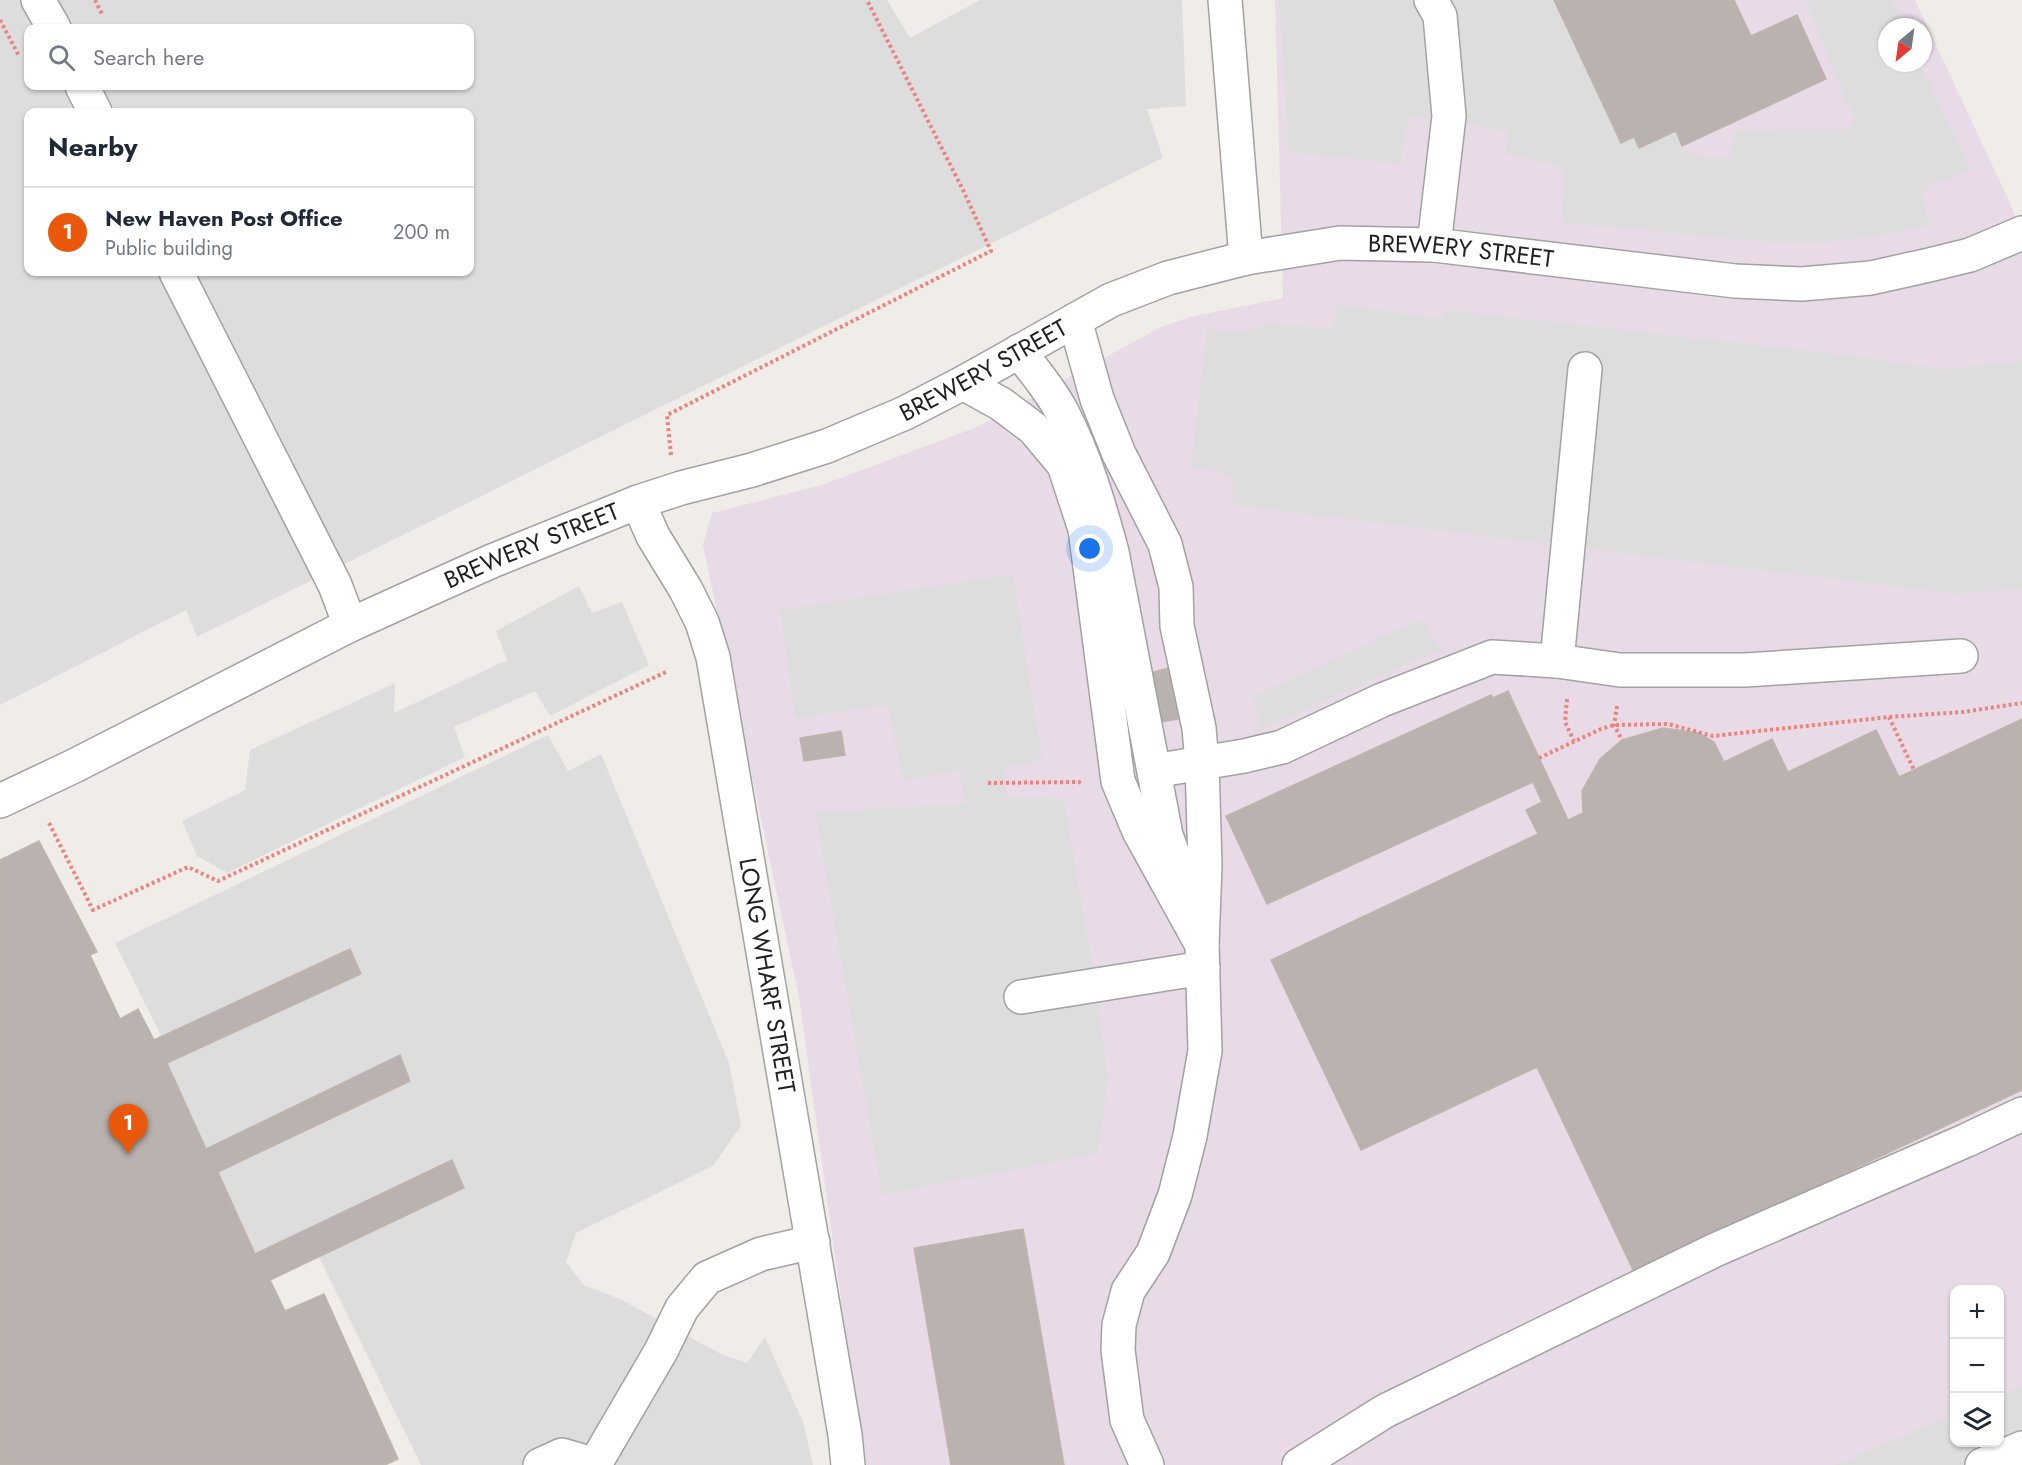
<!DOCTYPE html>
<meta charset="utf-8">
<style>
:root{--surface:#fff;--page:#f2f2f3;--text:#1f2937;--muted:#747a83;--line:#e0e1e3;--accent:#ea580c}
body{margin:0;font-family:Jost,sans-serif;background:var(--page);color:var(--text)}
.controls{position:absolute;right:18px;bottom:18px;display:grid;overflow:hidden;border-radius:12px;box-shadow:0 2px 4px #0004}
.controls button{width:54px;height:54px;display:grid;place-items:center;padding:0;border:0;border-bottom:2px solid var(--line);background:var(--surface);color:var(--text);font:30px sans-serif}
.compass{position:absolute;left:1878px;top:18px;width:54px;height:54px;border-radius:50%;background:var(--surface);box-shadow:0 2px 4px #0004;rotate:209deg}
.you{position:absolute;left:1090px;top:549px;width:21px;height:21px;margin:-15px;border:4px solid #fff;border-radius:50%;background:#1a73e8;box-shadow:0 0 0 9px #1a73e833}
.badge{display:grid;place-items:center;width:39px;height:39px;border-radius:50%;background:var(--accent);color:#fff;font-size:20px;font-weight:700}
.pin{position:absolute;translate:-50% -50px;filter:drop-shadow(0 2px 3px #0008)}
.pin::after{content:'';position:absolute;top:32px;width:21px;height:18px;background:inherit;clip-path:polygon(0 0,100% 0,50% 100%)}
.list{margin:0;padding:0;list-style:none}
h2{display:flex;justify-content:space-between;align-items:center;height:78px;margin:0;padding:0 24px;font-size:26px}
h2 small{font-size:20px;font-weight:400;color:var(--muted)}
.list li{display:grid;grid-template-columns:39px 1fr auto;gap:18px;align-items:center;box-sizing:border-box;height:90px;padding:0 24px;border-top:2px solid var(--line)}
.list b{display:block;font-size:22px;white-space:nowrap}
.list p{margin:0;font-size:20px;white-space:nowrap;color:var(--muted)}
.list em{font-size:20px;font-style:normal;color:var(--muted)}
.icon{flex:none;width:33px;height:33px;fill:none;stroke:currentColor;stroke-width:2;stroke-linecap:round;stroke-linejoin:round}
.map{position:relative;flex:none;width:2022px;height:1465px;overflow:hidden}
.search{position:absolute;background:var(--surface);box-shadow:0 2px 4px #0004;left:24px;top:24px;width:450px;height:66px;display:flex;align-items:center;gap:15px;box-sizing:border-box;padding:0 21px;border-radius:12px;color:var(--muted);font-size:22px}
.panel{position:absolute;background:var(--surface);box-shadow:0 2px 4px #0004;left:24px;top:108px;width:450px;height:168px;border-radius:12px}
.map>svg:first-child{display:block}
.industrial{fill:#e8dbe7;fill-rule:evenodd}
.parking{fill:#ddd;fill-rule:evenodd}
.building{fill:#b9b2ae;stroke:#c0b4ad;stroke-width:1.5}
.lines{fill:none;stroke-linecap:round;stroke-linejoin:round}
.minor-casing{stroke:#a2a2a2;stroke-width:36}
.path{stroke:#ea847f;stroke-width:4;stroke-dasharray:3 3;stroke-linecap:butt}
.minor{stroke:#fff;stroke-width:33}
.labels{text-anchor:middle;stroke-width:4.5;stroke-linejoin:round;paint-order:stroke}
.street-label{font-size:24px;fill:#212121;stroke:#fff}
</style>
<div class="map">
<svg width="2022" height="1465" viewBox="0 0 2022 1465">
<rect width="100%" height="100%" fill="#f0ede9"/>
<!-- industrial -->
<path class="industrial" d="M1275 0H1915L2008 199 2022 233V1465H864L799 998 703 545 712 513 822 485 977 427 1161 327 1190 317 1283 298ZM1887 27H1923V63H1887ZM1954 1290H2000V1442H1954Z"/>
<!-- parking -->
<g class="parking">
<path d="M0 0H887L910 38 980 0H1182L1186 106 1147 109 1163 158 197 637 186 610 0 705ZM28 28H470V86H28ZM28 112H470V272H28Z"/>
<path d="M1279 0H1554L1621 142 1634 137 1639 148 1676 131 1682 150 1707 158H1728L1735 130 1848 129 1856 124 1805 0H1891L1903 27H1887V63H1920L1971 170 1929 186 1922 195 1930 226 1874 236 1817 243 1752 241 1561 222 1565 180 1560 166 1505 154 1508 131 1410 117 1400 164 1289 152Z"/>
<path d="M1338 305 1444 319 1445 310 1838 354 1941 369 2022 361V591L2019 589 1955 594 1233 505 1232 476 1220 472 1191 467 1207 328 1240 332 1273 324 1328 329 1334 323Z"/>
<path d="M1013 574 1042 759 1005 767 1006 797 1064 799 1091 957 1108 1078 1098 1153 882 1195 815 812 966 804 959 770 903 781 888 705 795 718 780 610Z"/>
<path d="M579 586 592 613 622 602 649 665 550 716 535 691 454 727 465 757 227 873 197 856 182 821 245 790 250 750 395 683 394 713 507 660 496 631Z"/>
<path d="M1420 619 1440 649 1256 732 1260 720 1252 697Z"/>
<path d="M548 735 568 771 601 754 729 1063 741 1126 713 1166 576 1233 566 1262 584 1285 620 1299 721 1354 747 1363 765 1337 803 1422 813 1465H421L319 1257 463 1188 255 1254 218 1172 410 1081 400 1055 206 1149 167 1063 361 974 350 949 161 1036 115 943Z"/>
<path d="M2022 1386V1465H1835L1954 1414V1442H2000V1395Z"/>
</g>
<!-- building -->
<g class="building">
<path d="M1554 0H1734L1751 36 1797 15 1826 79 1682 146 1676 131 1639 148 1634 137 1621 143Z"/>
<path d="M1169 668 1178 711V719L1157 723 1146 674Z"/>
<path d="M1508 691 1568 820 1583 813 1582 791 1600 759 1622 740 1663 728 1699 733 1714 742 1724 762 1772 739 1788 772 1876 730 1899 777 2022 719V1090L1634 1272 1537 1067 1361 1150 1271 960 1538 834 1526 810 1542 802 1533 782 1267 904 1226 816 1491 695 1493 698Z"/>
<path d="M841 731 845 755 804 761 800 738Z"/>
<path d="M39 841 97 952 90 955 120 1019 138 1009 154 1040 350 949 361 974 167 1063 206 1149 400 1055 410 1081 218 1172 255 1254 452 1160 464 1188 270 1280 285 1311 324 1294 398 1459 385 1465H0V860Z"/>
<path d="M1023 1229 1064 1465H951L914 1248Z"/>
</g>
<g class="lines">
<!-- minor casing -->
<g class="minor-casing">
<g id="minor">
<path d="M38 0 54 28"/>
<path d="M1225 0 1246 258"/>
<path d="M1431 0 1440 16 1449 116 1434 245"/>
<path d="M82 86 95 112"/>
<path d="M176 272 335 585 350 625"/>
<path d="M1075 320 1097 399 1119 454 1165 544 1176 587 1177 626 1199 728 1202 763 1205 865 1202 945 1205 1051 1190 1136 1175 1195 1153 1253 1128 1291 1119 1325 1118 1350 1127 1420 1147 1465"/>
<path d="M1019 351C1033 370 1051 390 1062 412 1085 456 1099 504 1112 552L1166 835 1180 874"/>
<path d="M963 383 1001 404 1033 428 1064 465 1085 529 1118 781 1139 831 1202 945"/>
<path id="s1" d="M638 502 653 536 686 590 702 622 713 657 845 1435 848 1465"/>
<path d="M1557 661 1585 369"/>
<path d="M1154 771 1244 756 1282 747 1382 700 1492 657 1557 661 1620 670H1745L1961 656"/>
<path id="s2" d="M0 801 74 766 350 625 425 591 492 561 638 502 681 488 752 470 827 446 905 413 963 383 1111 300 1168 278 1246 258 1340 243 1434 245 1735 281 1802 284 1871 278 1929 265 1970 255 2022 233"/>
<path d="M1021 997 1203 968"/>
<path d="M595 1464 661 1351 682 1308 707 1278 761 1254 813 1242"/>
<path d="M540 1465 562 1455 596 1465"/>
<path d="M1299 1465 1385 1411 1715 1250 1967 1140 2022 1114"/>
<path d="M1982 1465 2022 1448"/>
</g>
</g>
<!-- path -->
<g class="path">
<path d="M95 0 102 14"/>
<path d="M0 20 19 56"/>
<path d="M671 455 667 415 991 251 963 190 867 0"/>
<path d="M1567 699 1565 722 1574 741"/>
<path d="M1617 706 1614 725 1622 740"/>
<path d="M1889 717 1914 770"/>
<path d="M1539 758 1601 729 1614 725 1668 724 1713 736 1889 717 1963 712 2022 703"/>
<path d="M988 783 1079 782 1083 784"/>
<path d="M49 823 93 910 188 867 218 881 666 672"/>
</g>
<!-- minor -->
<use href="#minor" class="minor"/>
</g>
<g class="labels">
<!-- street labels -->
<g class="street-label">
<text dy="8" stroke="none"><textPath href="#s2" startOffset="1580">BREWERY STREET</textPath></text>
<text dy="8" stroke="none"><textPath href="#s2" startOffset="1076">BREWERY STREET</textPath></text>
<text dy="8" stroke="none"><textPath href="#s2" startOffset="590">BREWERY STREET</textPath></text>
<text dy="8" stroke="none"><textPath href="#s1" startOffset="496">LONG WHARF STREET</textPath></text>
</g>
</g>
</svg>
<div class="controls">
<button>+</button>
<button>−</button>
<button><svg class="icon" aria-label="layers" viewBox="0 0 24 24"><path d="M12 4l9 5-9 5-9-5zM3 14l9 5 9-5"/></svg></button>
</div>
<svg class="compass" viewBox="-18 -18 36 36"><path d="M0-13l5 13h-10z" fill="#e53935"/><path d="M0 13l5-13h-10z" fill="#747a83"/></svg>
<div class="you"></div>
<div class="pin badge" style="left:128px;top:1154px">1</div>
<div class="search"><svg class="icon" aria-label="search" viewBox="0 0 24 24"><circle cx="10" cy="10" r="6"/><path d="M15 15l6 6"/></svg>Search here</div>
<section class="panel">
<h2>Nearby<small></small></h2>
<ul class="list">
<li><span class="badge">1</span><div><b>New Haven Post Office</b><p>Public building</p></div><em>200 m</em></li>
</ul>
</section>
</div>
